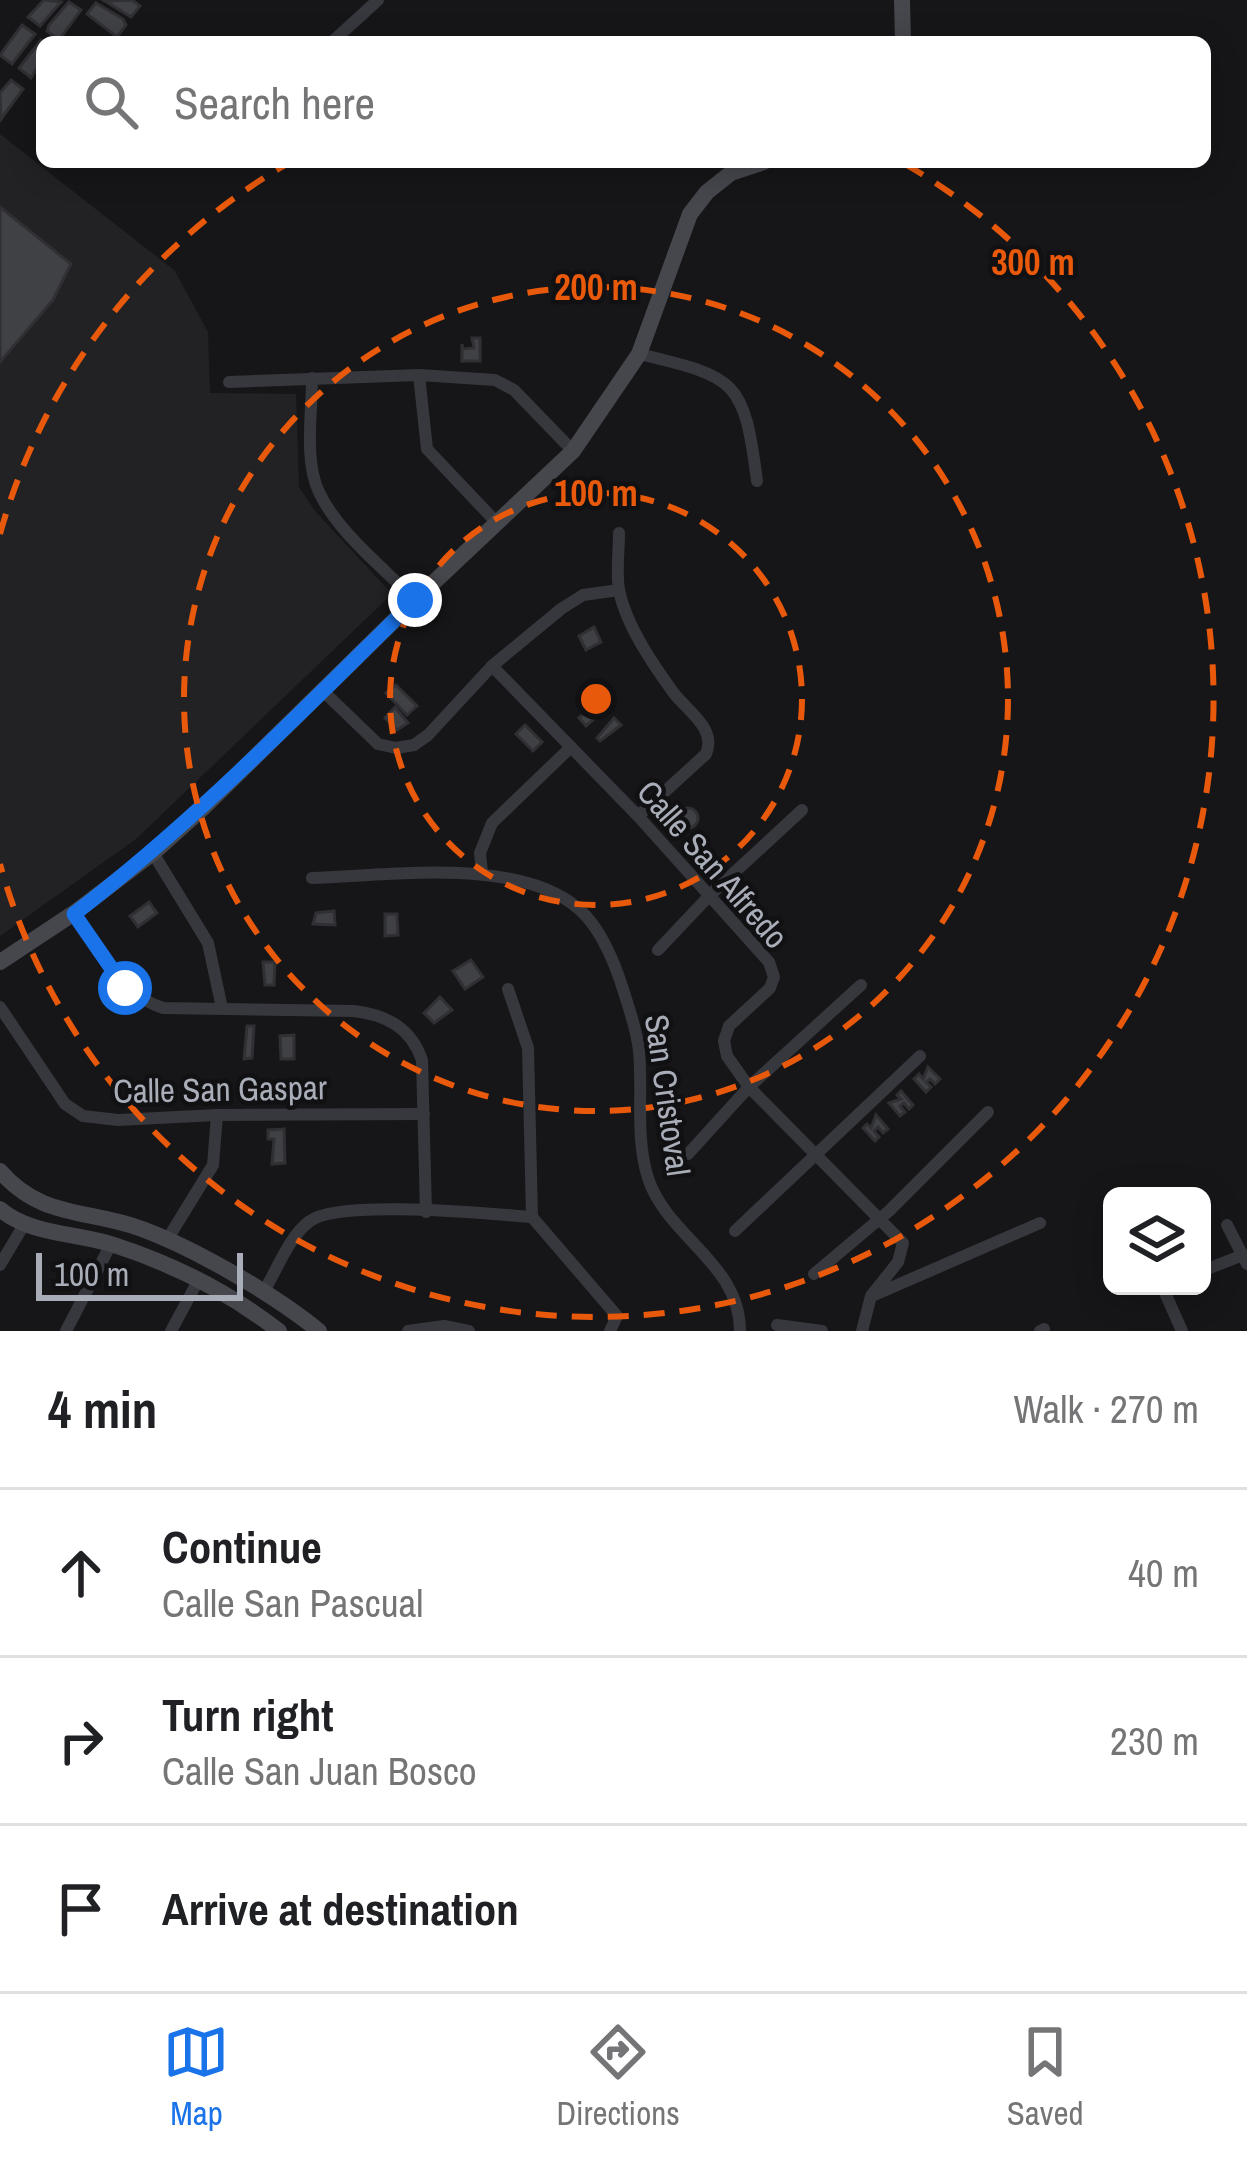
<!DOCTYPE html>
<meta charset="utf-8">
<style>
:root{--surface:#fff;--page:#f6f6f6;--text:#202124;--muted:#757577;--line:#e0e0e0;--accent:#1a73e8}
body{margin:0;font-family:"Archivo Narrow",sans-serif;background:var(--page);color:var(--text)}
.controls{position:absolute;right:36px;bottom:36px;display:grid;overflow:hidden;border-radius:18px;box-shadow:0 6px 30px #0003}
.controls button{width:108px;height:108px;display:grid;place-items:center;padding:0;border:0;border-bottom:3px solid var(--line);background:var(--surface);color:var(--text);font:60px sans-serif}
.scale{position:absolute;left:36px;bottom:30px;width:207px;box-sizing:border-box;padding-left:12px;border:6px solid #a8adb8;border-top:0;font-size:33px;line-height:42px;white-space:nowrap;color:#a8adb8;-webkit-text-stroke:9px #111113;paint-order:stroke}
.stop{position:absolute;width:36px;height:36px;margin:-27px;border:9px solid #1a73e8;border-radius:50%;background:#fff}
.stop.end{background:#1a73e8;border-color:#fff;box-shadow:0 3px 12px #0008}
.list{margin:0;padding:0;list-style:none}
h2{display:flex;justify-content:space-between;align-items:center;height:156px;margin:0;padding:0 48px;font-size:51px}
h2 small{font-size:39px;font-weight:400;color:var(--muted)}
.list li{display:grid;grid-template-columns:78px 1fr auto;gap:36px;align-items:center;box-sizing:border-box;height:168px;padding:0 48px;border-top:3px solid var(--line)}
.list b{display:block;font-size:45px;white-space:nowrap}
.list p{margin:0;font-size:39px;white-space:nowrap;color:var(--muted)}
.list em{font-size:39px;font-style:normal;color:var(--muted)}
.icon{flex:none;width:66px;height:66px;fill:none;stroke:currentColor;stroke-width:2;stroke-linecap:round;stroke-linejoin:round}
.map{position:relative;flex:none;width:1247px;height:1331px;overflow:hidden}
.search{position:absolute;background:var(--surface);box-shadow:0 6px 30px #0003;left:36px;right:36px;top:36px;height:132px;display:flex;align-items:center;gap:30px;box-sizing:border-box;padding:0 42px;border-radius:18px;color:var(--muted);font-size:45px}
.sheet{height:660px;background:var(--surface)}
nav{display:flex;justify-content:space-around;align-items:center;box-sizing:border-box;height:168px;border-top:3px solid var(--line);background:var(--surface);font-size:33px;color:var(--muted)}
nav a{display:grid;justify-items:center;gap:6px}
nav .on{color:var(--accent)}
.map>svg:first-child{display:block}
.built{fill:#222225}
.building{fill:#404145;stroke:#303034;stroke-width:3}
.lines{fill:none;stroke-linecap:round;stroke-linejoin:round}
.street{stroke:#37383d;stroke-width:12}
.secondary{stroke:#45474d;stroke-width:16}
.route{stroke:#1a73e8;stroke-width:15}
.ring{fill:none;stroke:#e8590c;stroke-width:6;stroke-dasharray:21 15}
.labels{text-anchor:middle;stroke-width:9;stroke-linejoin:round;paint-order:stroke}
.street-label{font-size:33px;fill:#a8adb8;stroke:#111113}
.centre{fill:#e8590c;stroke:#111113;stroke-width:6}
.ring-label{font-size:36px;text-anchor:middle;font-weight:bold;fill:#e8590c;stroke:#111113;stroke-width:9;stroke-linejoin:round;paint-order:stroke}
</style>
<div class="map">
<svg width="1247" height="1331" viewBox="0 0 1247 1331">
<rect width="100%" height="100%" fill="#161618"/>
<!-- built -->
<path class="built" d="M0 134 175 271 208 332 210 393 296 394 299 487 315 511 392 594 136 839 0 936Z"/>
<!-- building -->
<g class="building">
<path d="M44 0 61 2 40 26 28 17Z"/>
<path d="M132 0 140 6 131 17 105 1Z"/>
<path d="M69 2 81 10 59 40 47 31 49 25Z"/>
<path d="M96 3 123 19 126 25 117 37 87 14Z"/>
<path d="M22 25 35 34 12 64 0 55Z"/>
<path d="M41 40 45 42 42 60 31 78 19 68Z"/>
<path d="M11 80 23 89 1 119 0 93Z"/>
<path d="M0 207 71 264 53 300 0 362Z"/>
<path d="M472 338H480V361H462V344L463 349 474 348Z"/>
<path d="M594 627 601 642 586 650 579 636Z"/>
<path d="M396 685 417 706 407 715 386 693Z"/>
<path d="M595 704 602 712 586 726 579 718Z"/>
<path d="M395 707 408 723 397 730 385 718Z"/>
<path d="M614 718 621 725 600 741 597 738Z"/>
<path d="M525 725 542 742 533 751 516 734Z"/>
<circle cx="688" cy="818" r="10"/>
<path d="M149 902 157 913 138 927 130 916Z"/>
<path d="M334 911 335 925 313 924 316 913Z"/>
<path d="M385 914H397L398 935 385 936Z"/>
<path d="M471 960 483 977 465 989 453 971Z"/>
<path d="M263 962H275L274 985H265Z"/>
<path d="M440 997 452 1010 434 1023 424 1013Z"/>
<path d="M247 1026H254L252 1058 244 1059Z"/>
<path d="M294 1035V1059H281L280 1036Z"/>
<path d="M928 1067 940 1079 935 1084 930 1079 926 1082 931 1087 926 1092 914 1079 919 1074 923 1079Z"/>
<path d="M901 1091 913 1105 909 1109 904 1103 900 1106 905 1112 900 1116 889 1103 901 1099 897 1095Z"/>
<path d="M876 1115 888 1129 883 1133 878 1127 874 1131 879 1137 875 1141 863 1128 867 1124 871 1128Z"/>
<path d="M284 1129 285 1163 272 1164 274 1139H268V1130Z"/>
</g>
<g class="lines">
<!-- street -->
<g class="street">
<path d="M332 42 378 0"/>
<path d="M639 354C737 377 744 380 757 481"/>
<path d="M419 375 427 449 496 522"/>
<path d="M312 378C312 413 304 461 319 492 338 533 384 568 415 600"/>
<path d="M229 382 419 375 495 380 514 390 573 451"/>
<path d="M619 533C619 551 616 573 619 590 626 625 652 663 673 692 687 711 717 728 706 754L638 816"/>
<path d="M492 666 638 816 769 962 774 977 770 988 729 1026 724 1041 727 1056 749 1087 903 1243 898 1262 871 1296 862 1331"/>
<path d="M323 691 378 744 396 748 414 745 428 735 492 666 561 609 583 595 619 590"/>
<path d="M153 853 208 943 222 1008"/>
<path d="M482 873 480 853 492 823 571 747"/>
<path d="M312 878C388 876 530 854 586 916 604 936 615 964 623 989 629 1009 637 1030 639 1051 643 1093 635 1137 648 1178 667 1237 740 1263 740 1331"/>
<path d="M74 913C99 951 119 994 163 1008L354 1011C387 1015 411 1028 422 1060L426 1212"/>
<path d="M658 950 710 895 802 810"/>
<path d="M508 989 528 1048 532 1217"/>
<path d="M0 1007 65 1104 83 1116 118 1120 217 1115 424 1114"/>
<path d="M688 1154 749 1087 861 985"/>
<path d="M532 1217 617 1316 610 1331"/>
<path d="M1227 1225 1247 1264"/>
<path d="M735 1231 920 1056"/>
<path d="M167 1240 213 1165 217 1115"/>
<path d="M0 1265 25 1223"/>
<path d="M1202 1271 1243 1255"/>
<path d="M814 1274 889 1211 988 1112"/>
<path d="M1162 1286 1182 1331"/>
<path d="M264 1291C277 1270 289 1236 310 1221 339 1199 490 1214 532 1217"/>
<path d="M872 1296 1040 1223"/>
<path d="M777 1325 822 1331"/>
<path d="M66 1331 111 1244"/>
<path d="M171 1331 198 1281"/>
<path d="M408 1331 444 1326 469 1331"/>
<path d="M1040 1331 1044 1329"/>
</g>
<!-- secondary -->
<g class="secondary">
<path d="M902 0 903 42"/>
<path d="M0 962 74 913 153 853 204 807 415 600 573 451 639 354 690 214 707 192 731 173 764 162"/>
<path d="M0 1171C41 1219 88 1209 142 1229 196 1249 275 1295 319 1331"/>
<path d="M0 1209C30 1235 78 1233 114 1245 173 1264 230 1293 279 1331"/>
</g>
</g>
<g class="lines">
<!-- route -->
<path class="route" d="M125 988 74 914C198 819 304 709 415 600"/>
</g>
<!-- distance rings -->
<g class="ring">
<circle cx="596" cy="699" r="206"/>
<circle cx="596" cy="699" r="412"/>
<path d="M0 534A618 618 0 0 1 287 164M905 164A618 618 0 1 1 0 864"/>
</g>
<g class="labels">
<!-- street labels -->
<g class="street-label">
<text transform="translate(713 864) rotate(49)" y="12">Calle San Alfredo</text>
<text transform="translate(220 1089) rotate(-1)" y="12">Calle San Gaspar</text>
<text transform="translate(668 1095) rotate(82)" y="12">San Cristoval</text>
</g>
</g>
<circle cx="596" cy="699" r="18" class="centre"/>
<g class="ring-label">
<text x="1033" y="275">300 m</text>
<text x="596" y="300">200 m</text>
<text x="596" y="506">100 m</text>
</g>
</svg>
<div class="controls">
<button><svg class="icon" aria-label="layers" viewBox="0 0 24 24"><path d="M12 4l9 5-9 5-9-5zM3 14l9 5 9-5"/></svg></button>
</div>
<div class="scale">100 m</div>
<div class="stop" style="left:125px;top:988px"></div>
<div class="stop end" style="left:415px;top:600px"></div>
<div class="search"><svg class="icon" aria-label="search" viewBox="0 0 24 24"><circle cx="10" cy="10" r="6"/><path d="M15 15l6 6"/></svg>Search here</div>
</div>
<section class="sheet">
<h2>4 min<small>Walk · 270 m</small></h2>
<ul class="list">
<li><svg class="icon" aria-label="ahead" viewBox="0 0 24 24"><path d="M12 20V5M6 11l6-6 6 6"/></svg><div><b>Continue</b><p>Calle San Pascual</p></div><em>40 m</em></li>
<li><svg class="icon" aria-label="right" viewBox="0 0 24 24"><path d="M7 20v-9h11M14 6l5 5-5 5"/></svg><div><b>Turn right</b><p>Calle San Juan Bosco</p></div><em>230 m</em></li>
<li><svg class="icon" aria-label="arrive" viewBox="0 0 24 24"><path d="M6 21V4h12l-3 4 3 4H6"/></svg><div><b>Arrive at destination</b></div></li>
</ul>
</section>
<nav>
<a class="on"><svg class="icon" aria-label="map" viewBox="0 0 24 24"><path d="M3 6l6-2 6 2 6-2v14l-6 2-6-2-6 2zM9 4v14M15 6v14"/></svg>Map</a>
<a><svg class="icon" aria-label="directions" viewBox="0 0 24 24"><path d="M12 3l9 9-9 9-9-9zM9 14v-3h6M13 9l2 2-2 2"/></svg>Directions</a>
<a><svg class="icon" aria-label="saved" viewBox="0 0 24 24"><path d="M7 4h10v16l-5-4-5 4z"/></svg>Saved</a>
</nav>
